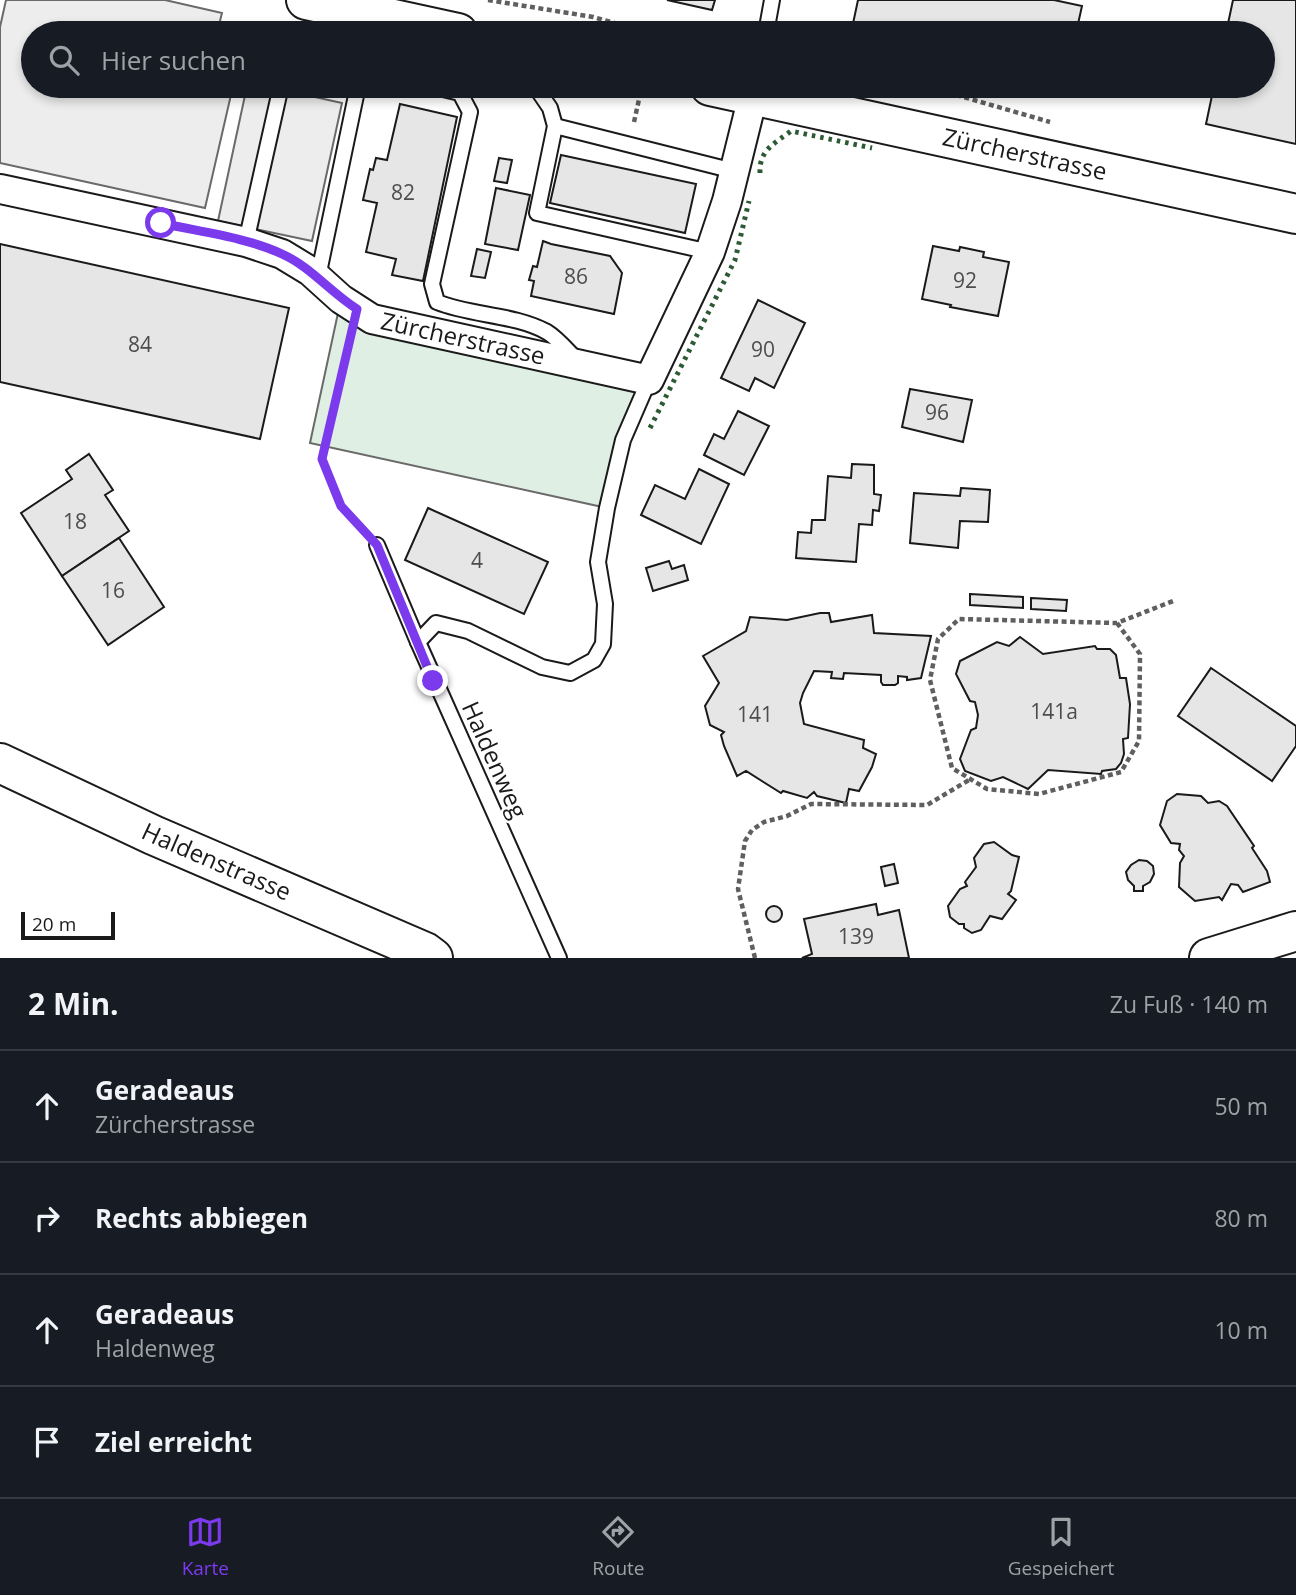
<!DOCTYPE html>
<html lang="de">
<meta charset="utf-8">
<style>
:root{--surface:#171b24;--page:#242831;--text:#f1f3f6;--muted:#9ea1a6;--line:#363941;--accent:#7c3aed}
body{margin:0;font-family:"Open Sans",sans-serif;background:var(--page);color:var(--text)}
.scale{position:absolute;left:21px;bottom:18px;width:94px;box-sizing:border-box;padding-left:7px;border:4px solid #1a1a1a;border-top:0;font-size:19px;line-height:24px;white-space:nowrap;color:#1a1a1a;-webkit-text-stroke:5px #fff;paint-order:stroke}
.stop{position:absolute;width:21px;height:21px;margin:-16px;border:5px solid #7c3aed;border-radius:50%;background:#fff}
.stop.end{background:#7c3aed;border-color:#fff;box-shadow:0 2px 7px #0008}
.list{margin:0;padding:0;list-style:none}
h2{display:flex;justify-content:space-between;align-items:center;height:91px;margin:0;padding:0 28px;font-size:30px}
h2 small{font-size:23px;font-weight:400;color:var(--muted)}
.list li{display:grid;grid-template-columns:46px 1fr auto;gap:21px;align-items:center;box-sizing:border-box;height:112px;padding:0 28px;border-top:2px solid var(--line)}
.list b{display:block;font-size:26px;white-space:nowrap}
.list p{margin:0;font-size:23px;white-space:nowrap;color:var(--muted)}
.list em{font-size:23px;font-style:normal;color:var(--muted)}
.icon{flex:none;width:38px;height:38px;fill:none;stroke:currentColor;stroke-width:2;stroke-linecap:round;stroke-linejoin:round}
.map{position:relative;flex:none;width:1296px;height:958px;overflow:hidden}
.search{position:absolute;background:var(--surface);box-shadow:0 4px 10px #0003;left:21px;right:21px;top:21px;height:77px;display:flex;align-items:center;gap:18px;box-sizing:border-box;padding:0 24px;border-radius:38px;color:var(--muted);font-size:26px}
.sheet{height:539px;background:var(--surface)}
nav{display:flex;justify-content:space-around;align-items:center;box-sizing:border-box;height:98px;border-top:2px solid var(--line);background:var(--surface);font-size:19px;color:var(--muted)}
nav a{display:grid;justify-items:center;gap:4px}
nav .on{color:var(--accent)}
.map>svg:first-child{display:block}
.grass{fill:#e0efe3;stroke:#6a6a6a;stroke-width:2}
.parking{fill:#ededed;stroke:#6a6a6a;stroke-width:2}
.building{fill:#e6e6e6;stroke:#1a1a1a;stroke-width:2}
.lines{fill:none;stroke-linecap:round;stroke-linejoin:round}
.lane-casing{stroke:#1a1a1a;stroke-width:18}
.street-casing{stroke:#1a1a1a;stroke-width:32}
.secondary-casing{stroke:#1a1a1a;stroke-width:42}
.path{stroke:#5f5f5f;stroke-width:4.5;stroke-dasharray:5 3.5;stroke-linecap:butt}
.lane{stroke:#fff;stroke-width:14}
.street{stroke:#fff;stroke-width:28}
.secondary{stroke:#fff;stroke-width:38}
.hedge{stroke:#2b5a34;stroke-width:5;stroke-dasharray:3.5 5;stroke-linecap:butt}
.route{stroke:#7c3aed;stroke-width:9}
.labels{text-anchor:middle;stroke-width:5;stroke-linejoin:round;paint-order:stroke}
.number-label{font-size:21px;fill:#4d4d4d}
.street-label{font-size:24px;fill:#1a1a1a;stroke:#fff}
</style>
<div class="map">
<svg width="1296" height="958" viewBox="0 0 1296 958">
<rect width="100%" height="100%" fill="#fff"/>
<!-- grass -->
<path class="grass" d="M341 299 649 380 607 508 310 443Z"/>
<!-- parking -->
<g class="parking">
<path d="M6 0H165L222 13 217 33H33V86H233L205 208 0 163V27Z"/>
<path d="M247 86H274V88L342 103 312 241 218 221Z"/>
</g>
<!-- building -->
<g class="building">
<path d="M667 0H715L712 10Z"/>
<path d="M858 0H1054L1082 6 1076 33H851Z"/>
<path d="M1233 0H1296V144L1206 124 1214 86H1263V33H1226Z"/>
<path d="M400 104 457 117 423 281 392 275 396 259 366 252 377 203 363 200 370 169 373 170 376 158 387 160Z"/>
<path d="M561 155 696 184 685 233 550 203Z"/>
<path d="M499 158 512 160 507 183 494 181Z"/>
<path d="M496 188 530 195 518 250 485 244Z"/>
<path d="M543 241 551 244 610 256 622 273 614 314 531 296 534 281 529 280 533 266 537 267Z"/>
<path d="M0 244 289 308 260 439 0 382Z"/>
<path d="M933 246 959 251 960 247 984 252 983 257 1009 262 998 316 950 307 951 305 922 299Z"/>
<path d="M477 249 491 252 485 278 471 276Z"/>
<path d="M758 300 805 323 774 388 755 378 749 391 721 378Z"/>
<path d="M910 389 972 400 963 442 902 427Z"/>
<path d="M738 411 769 426 744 475 704 455 714 434 724 439Z"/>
<path d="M89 454 113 490 105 495 129 531 62 576 21 513 72 479 66 470Z"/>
<path d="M852 464 874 465V494L881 495 879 511 873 510 872 525 859 524 856 562 796 558 798 532 811 533 812 520H825L828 476 851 478Z"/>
<path d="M699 469 729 484 701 544 641 515 655 485 685 499Z"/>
<path d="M961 488 990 490 988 522 960 521 958 548 910 543 914 493 960 496Z"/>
<path d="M428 508 548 562 524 614 405 560Z"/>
<path d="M119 538 164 607 108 645 62 576Z"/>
<path d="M669 561 672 569 684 565 688 580 653 591 646 568Z"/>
<path d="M970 594 1023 597V608L970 605Z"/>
<path d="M1031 598 1067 600 1066 611 1031 609Z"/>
<path d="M820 613H829L831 622 872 615 874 633 931 636 921 678 907 680V677L898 676V683L895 685H883L881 682V675L844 673 843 679 831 678 832 672 814 671 803 693 800 703 804 724 864 740 863 748 876 754 872 767 859 791 849 789 846 803 817 796 814 792 807 798 783 791 781 793 746 771 737 776 724 746 721 735 724 732 710 725 705 706 719 683 703 656 746 631 750 617 787 620Z"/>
<path d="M1020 637 1043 654 1095 646 1097 649H1110L1116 655 1120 678H1126L1130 704 1128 738 1123 739 1124 754 1121 763 1116 769 1102 771 1101 774 1048 770 1028 789 1003 777 991 781 965 771 960 759 971 730 976 728 978 715 975 702 970 701 956 674 960 661 997 642 1009 646Z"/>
<path d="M1211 668 1296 726V746L1272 781 1178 716Z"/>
<path d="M1177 794 1201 796 1208 803 1219 801 1227 806 1254 846 1252 848 1267 871 1270 882 1243 892 1238 885 1231 884 1222 900 1219 897 1195 901 1179 887 1180 863 1184 856 1179 850 1180 844 1171 843 1160 825 1167 801Z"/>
<path d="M994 842 1012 855 1019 857 1011 891 1008 894 1016 900 1002 919 990 916 981 930 972 933 964 928V924H959L950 917 948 906 960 889 967 886 965 882 976 867 974 858 984 844Z"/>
<path d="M1139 860 1147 861 1153 866 1154 874 1150 882 1143 886V891H1134V886L1128 880 1126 872 1131 865Z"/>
<path d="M894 864 898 883 885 886 881 867Z"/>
<path d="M876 904 878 915 899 910 909 958H802L812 954 804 919Z"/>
<circle cx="774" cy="914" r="8"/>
</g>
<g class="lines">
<!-- lane casing -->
<g class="lane-casing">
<g id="lane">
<path d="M766 33 772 0"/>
<path d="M430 86 460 93 470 112 432 284 437 302C472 316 514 314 547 332 557 338 567 350 575 358"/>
<path d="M535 86 550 108 555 126 537 213 710 252"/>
<path d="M555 126 734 171"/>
<path d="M246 242 281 86"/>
<path d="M318 277 358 86"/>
<path d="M377 545 418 642"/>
<path d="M559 958 418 642 436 623 468 631 542 667 570 673 594 660 603 644 605 604 598 562 607 508 623 440 649 380"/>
</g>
</g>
<!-- street casing -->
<g class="street-casing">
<g id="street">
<path id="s1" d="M0 189 246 242 282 254 310 271 341 299 372 319 649 380 710 252 727 201 753 96"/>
</g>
</g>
<!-- secondary casing -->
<g class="secondary-casing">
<g id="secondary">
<path d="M306 0 458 33"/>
<path id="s2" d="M710 86 1296 214"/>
<path id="s3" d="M0 763 153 835 425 952 433 958"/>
<path d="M1209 958 1296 931"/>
</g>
</g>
<!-- path -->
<g class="path">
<path d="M488 0 593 17 650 33"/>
<path d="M906 86 960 96 1050 122"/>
<path d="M634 122 642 86"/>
<path d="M350 339 322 459 341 506 362 529"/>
<path d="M1117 623 1140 654 1139 741 1121 772 1039 794 987 789 952 768 930 680 938 639 959 619 1117 623 1173 601"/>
<path d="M755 958 738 889 745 841 752 830 764 822 787 816 811 804 927 805 969 780"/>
</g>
<!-- lane -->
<use href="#lane" class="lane"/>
<!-- street -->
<use href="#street" class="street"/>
<!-- secondary -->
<use href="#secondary" class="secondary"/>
<!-- hedge -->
<g class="hedge">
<path d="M760 173C759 150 774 144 791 131L872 148"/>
<path d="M650 428 735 260 749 201"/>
</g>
</g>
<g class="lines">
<!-- route -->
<path class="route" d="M161 223C200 232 246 237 282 254 311 267 330 292 357 309L322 459 341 506 377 545 433 681"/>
</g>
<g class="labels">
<!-- number labels -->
<g class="number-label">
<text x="403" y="200">82</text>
<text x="576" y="284">86</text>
<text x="965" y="288">92</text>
<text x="140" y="352">84</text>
<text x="763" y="357">90</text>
<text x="937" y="420">96</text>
<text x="75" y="529">18</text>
<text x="477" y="568">4</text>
<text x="113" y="598">16</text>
<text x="1054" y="719">141a</text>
<text x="755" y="722">141</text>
<text x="856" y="944">139</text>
</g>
<!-- street labels -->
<g class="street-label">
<text dy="8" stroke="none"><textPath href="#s2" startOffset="322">Zürcherstrasse</textPath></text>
<text dy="8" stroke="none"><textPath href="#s1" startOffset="494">Zürcherstrasse</textPath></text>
<text transform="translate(494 760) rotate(66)" y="8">Haldenweg</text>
<text dy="8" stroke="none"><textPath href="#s3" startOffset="238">Haldenstrasse</textPath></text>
</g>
</g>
</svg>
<div class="scale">20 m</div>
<div class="stop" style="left:161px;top:223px"></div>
<div class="stop end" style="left:433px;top:681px"></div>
<div class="search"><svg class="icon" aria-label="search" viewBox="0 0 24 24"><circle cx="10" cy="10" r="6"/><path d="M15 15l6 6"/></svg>Hier suchen</div>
</div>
<section class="sheet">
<h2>2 Min.<small>Zu Fuß · 140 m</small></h2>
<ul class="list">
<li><svg class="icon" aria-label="ahead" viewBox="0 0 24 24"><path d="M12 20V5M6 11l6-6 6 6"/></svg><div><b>Geradeaus</b><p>Zürcherstrasse</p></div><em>50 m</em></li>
<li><svg class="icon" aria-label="right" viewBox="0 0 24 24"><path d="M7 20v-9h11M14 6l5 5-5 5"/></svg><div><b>Rechts abbiegen</b></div><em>80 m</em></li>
<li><svg class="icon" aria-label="ahead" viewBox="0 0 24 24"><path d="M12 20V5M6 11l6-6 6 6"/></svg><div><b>Geradeaus</b><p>Haldenweg</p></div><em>10 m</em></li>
<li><svg class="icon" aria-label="arrive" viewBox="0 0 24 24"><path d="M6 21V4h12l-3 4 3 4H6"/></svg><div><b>Ziel erreicht</b></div></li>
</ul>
</section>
<nav>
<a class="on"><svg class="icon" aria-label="map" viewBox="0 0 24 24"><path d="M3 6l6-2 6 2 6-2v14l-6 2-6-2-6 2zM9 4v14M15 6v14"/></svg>Karte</a>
<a><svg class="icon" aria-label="directions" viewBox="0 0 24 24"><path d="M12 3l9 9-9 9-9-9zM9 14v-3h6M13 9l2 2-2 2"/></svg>Route</a>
<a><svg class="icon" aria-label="saved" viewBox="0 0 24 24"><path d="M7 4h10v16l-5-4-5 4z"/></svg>Gespeichert</a>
</nav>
